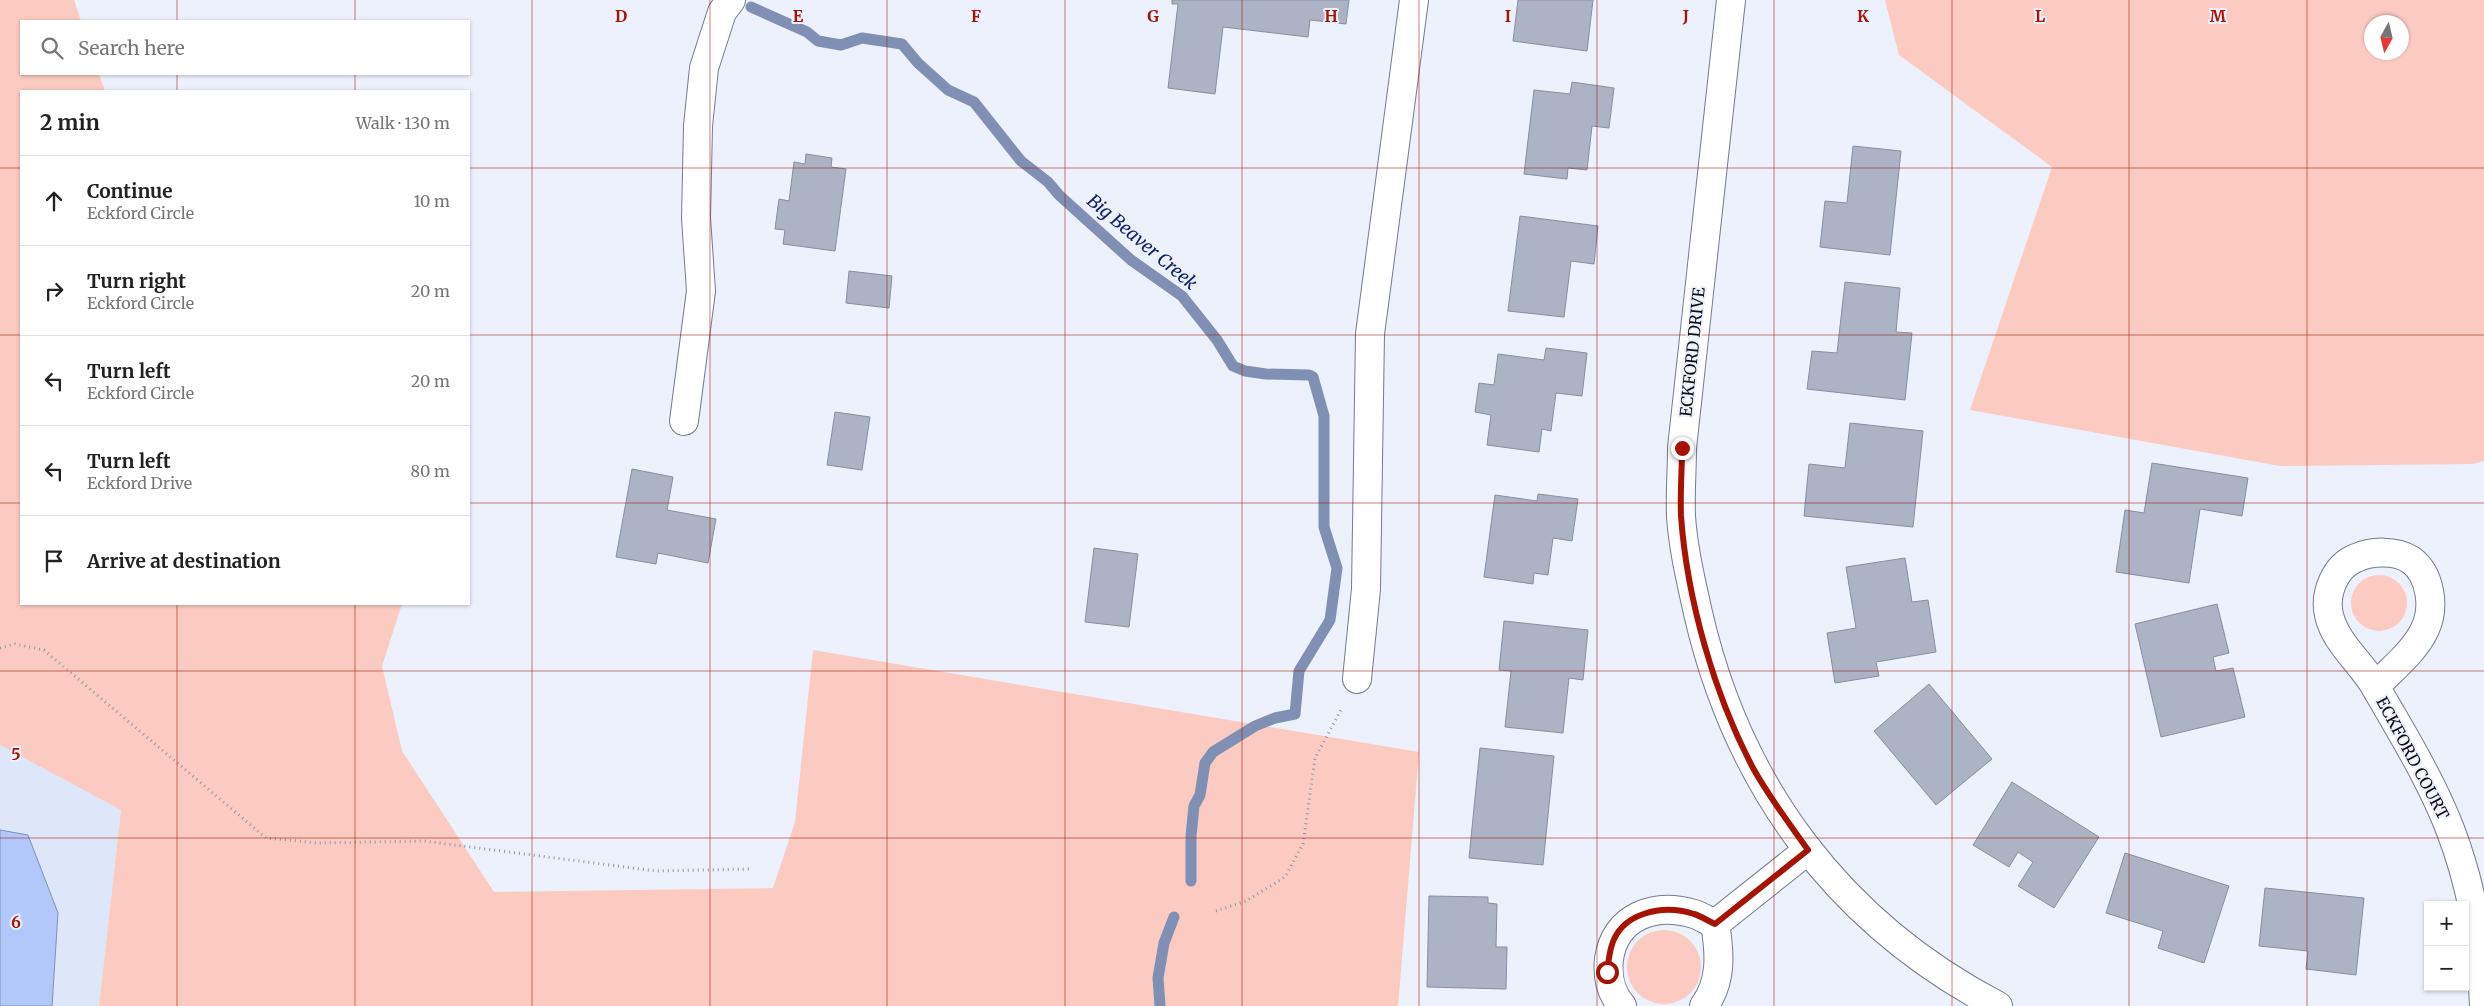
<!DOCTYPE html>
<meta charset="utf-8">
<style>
:root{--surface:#fff;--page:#f2f2f2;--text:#222;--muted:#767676;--line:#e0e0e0}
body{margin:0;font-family:Merriweather,serif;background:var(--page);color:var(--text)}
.controls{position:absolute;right:15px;bottom:15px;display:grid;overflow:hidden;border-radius:0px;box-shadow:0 1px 4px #0004}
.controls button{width:45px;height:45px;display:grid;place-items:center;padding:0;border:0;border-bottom:1px solid var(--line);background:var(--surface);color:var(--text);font:25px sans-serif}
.compass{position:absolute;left:2364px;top:15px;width:45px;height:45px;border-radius:50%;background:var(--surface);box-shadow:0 1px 4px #0004;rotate:188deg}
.stop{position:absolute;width:15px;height:15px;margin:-11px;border:4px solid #a61304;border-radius:50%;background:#fff}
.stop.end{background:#a61304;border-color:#fff;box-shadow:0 1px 5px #0008}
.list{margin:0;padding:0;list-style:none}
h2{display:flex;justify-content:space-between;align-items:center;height:65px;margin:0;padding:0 20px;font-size:21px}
h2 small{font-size:16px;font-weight:400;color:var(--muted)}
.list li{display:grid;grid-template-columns:32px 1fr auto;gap:15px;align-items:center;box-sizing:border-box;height:90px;padding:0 20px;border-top:1px solid var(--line)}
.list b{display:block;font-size:19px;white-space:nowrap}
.list p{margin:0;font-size:16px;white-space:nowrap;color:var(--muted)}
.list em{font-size:16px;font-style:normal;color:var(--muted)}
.icon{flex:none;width:28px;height:28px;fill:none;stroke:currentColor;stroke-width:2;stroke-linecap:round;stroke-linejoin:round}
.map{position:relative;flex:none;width:2484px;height:1006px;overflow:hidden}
.search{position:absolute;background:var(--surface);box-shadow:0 1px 4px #0004;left:20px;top:20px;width:450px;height:55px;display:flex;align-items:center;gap:12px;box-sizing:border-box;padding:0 18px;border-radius:0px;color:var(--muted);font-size:19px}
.panel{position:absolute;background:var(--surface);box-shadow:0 1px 4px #0004;left:20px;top:90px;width:450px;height:515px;border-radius:0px}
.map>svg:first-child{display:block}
.built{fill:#dee6fa}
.green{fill:#fbcbc2;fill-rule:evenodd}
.water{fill:#b2c8fb;stroke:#8090b5}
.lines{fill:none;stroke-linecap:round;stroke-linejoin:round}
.stream{stroke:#8090b5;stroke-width:11}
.building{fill:#acb3c5;stroke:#878f9f}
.minor-casing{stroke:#747b8c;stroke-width:30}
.path{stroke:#92969f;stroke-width:3;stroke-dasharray:1 4;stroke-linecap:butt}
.minor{stroke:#fff;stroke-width:28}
.route{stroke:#a61304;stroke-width:6}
.grid{fill:none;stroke:#a61304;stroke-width:1;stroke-opacity:0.55}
.labels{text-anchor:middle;stroke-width:4;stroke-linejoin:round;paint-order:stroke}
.street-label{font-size:16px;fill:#0b0e13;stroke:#ecf1fc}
.water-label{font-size:18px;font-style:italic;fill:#0f2167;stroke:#ecf1fc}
.grid-label{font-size:16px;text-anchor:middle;font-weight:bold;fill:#a61304;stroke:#ecf1fc;stroke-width:4;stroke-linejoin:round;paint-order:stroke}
</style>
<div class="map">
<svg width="2484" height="1006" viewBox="0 0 2484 1006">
<rect width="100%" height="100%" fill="#ecf1fc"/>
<!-- built -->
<path class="built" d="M0 745 121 809 99 1006H0Z"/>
<!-- green -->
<g class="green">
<path d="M0 0H74L81 21H21V74H99L105 91H21V604H402L382 666 402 751 494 892 773 888 795 822 813 650 1419 752 1398 1006H99L121 810 0 745Z"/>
<path d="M1885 0H2484V461L2473 464 2280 466 1970 410 2052 167 1899 55ZM2402 22V52H2372V22Z"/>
<circle cx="2379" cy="603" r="28"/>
<circle cx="1664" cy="967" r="37"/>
</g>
<!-- water -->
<path class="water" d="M0 830 28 835 58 913 52 1006H0Z"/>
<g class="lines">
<!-- stream -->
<g class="stream">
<path d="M751 7 807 32 818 41 841 45 862 38 902 44 918 63 948 90 974 102 1021 161 1048 182 1059 195 1131 260 1182 296 1217 340 1233 366 1245 371 1266 374 1309 375 1313 377 1324 416V527L1337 568 1330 620 1299 671 1295 714 1275 718 1255 726 1213 752 1205 763 1200 795 1194 806 1191 836V881"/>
<path d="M1160 1006 1158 978 1164 943 1174 917"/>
</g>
</g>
<!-- building -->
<g class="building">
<path d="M1172 0H1349L1346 24 1310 20 1308 37 1223 27 1215 94 1168 88 1178 4H1172Z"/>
<path d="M1518 0H1593L1587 51 1513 41Z"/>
<path d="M1572 82 1614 88 1609 128 1592 126 1587 170 1568 168 1567 179 1524 174 1534 90 1570 94Z"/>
<path d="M1853 146 1901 151 1890 255 1820 247 1825 201 1847 203Z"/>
<path d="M806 154 832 158 831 167 846 169 835 251 783 244 785 230 775 229 779 199 789 201 794 162 805 164Z"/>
<path d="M1520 216 1598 226 1594 264 1571 261 1564 317 1508 311Z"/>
<path d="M849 271 892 276 889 308 846 303Z"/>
<path d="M1845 282 1900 288 1896 332 1912 333 1905 400 1807 389 1812 351 1837 353Z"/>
<path d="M1546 348 1587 353 1582 396 1556 393 1551 431 1542 429 1539 452 1487 445 1491 415 1475 412 1479 383 1494 385 1498 354 1544 360Z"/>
<path d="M835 412 870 417 862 470 827 465Z"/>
<path d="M1850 423 1923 431 1913 527 1804 516 1809 464 1845 468Z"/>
<path d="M2152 463 2248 478 2242 516 2200 509 2189 583 2116 572 2125 510 2144 513Z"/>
<path d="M632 469 673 477 667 510 716 519 708 563 658 553 656 564 616 557Z"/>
<path d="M1538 494 1578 499 1572 541 1553 538 1548 575 1534 573 1533 584 1484 577 1495 495 1537 501Z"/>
<path d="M1094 548 1138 554 1129 627 1085 622Z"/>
<path d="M1905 558 1912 602 1928 600 1936 652 1876 662 1879 676 1835 683 1827 633 1856 628 1846 567Z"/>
<path d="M2217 604 2229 653 2213 657 2216 671 2233 668 2245 717 2161 737 2135 624Z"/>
<path d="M1504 621 1588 630 1583 680 1569 678 1563 733 1505 727 1511 671 1499 670Z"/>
<path d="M1929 684 1992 759 1936 805 1874 731Z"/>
<path d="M1480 748 1554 756 1543 865 1469 858Z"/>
<path d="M2012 782 2099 837 2054 908 2018 886 2033 862 2018 852 2009 867 1973 845Z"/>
<path d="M2125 853 2229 886 2204 963 2158 948 2163 931 2106 913Z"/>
<path d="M2265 888 2364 898 2356 975 2306 969 2308 951 2259 946Z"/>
<path d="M1429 896 1488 897V903L1497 904 1496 947H1507L1506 989 1427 987Z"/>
</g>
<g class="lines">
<!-- minor casing -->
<g class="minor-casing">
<g id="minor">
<path d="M1731 0 1682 448C1682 470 1680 494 1681 516 1683 548 1691 581 1698 613 1738 787 1839 923 1998 1006"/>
<path d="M684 421 701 291 696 218 698 126 704 68 722 12 731 0"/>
<path d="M1357 679 1366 589 1370 334 1414 0"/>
<path d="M2376 686C2392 669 2415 651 2425 629 2435 608 2431 575 2411 560 2396 550 2371 551 2356 558 2335 566 2324 594 2329 615 2335 643 2363 664 2376 688 2402 733 2431 780 2450 829 2472 886 2482 945 2484 1006"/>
<path d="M1715 924 1808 850"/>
<path d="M1622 1006C1610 992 1607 977 1609 959 1615 916 1655 902 1694 914 1701 916 1708 921 1715 924"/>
<path d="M1704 1006C1722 982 1720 953 1715 924"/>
</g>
</g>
<!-- path -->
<g class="path">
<path d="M0 648 15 644 44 650 266 838 318 843 424 841 656 871 750 869"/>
<path d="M1216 911 1246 901 1285 877 1303 844 1315 758 1342 708"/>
</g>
<!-- minor -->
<use href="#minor" class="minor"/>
</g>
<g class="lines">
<!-- route -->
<path class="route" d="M1607 972C1608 964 1609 956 1611 948 1620 912 1663 904 1694 914 1701 916 1708 921 1715 924L1808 850C1789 823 1769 797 1753 768 1714 694 1687 599 1681 516 1680 494 1682 470 1682 448"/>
</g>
<!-- grid -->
<path class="grid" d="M177 0V21M355 0V21M532 0V1006M710 0V1006M887 0V1006M1065 0V1006M1242 0V1006M1419 0V1006M1597 0V1006M1774 0V1006M1952 0V1006M2129 0V1006M2307 0V1006M177 74V91M355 74V91M0 168H21M469 168H2484M0 335H21M469 335H2484M0 503H21M469 503H2484M177 604V1006M355 604V1006M0 671H2484M0 838H2484"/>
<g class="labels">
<!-- street labels -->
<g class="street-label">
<text transform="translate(1692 352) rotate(-84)" y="6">ECKFORD DRIVE</text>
<text transform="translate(2413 758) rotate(62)" y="6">ECKFORD COURT</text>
</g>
<!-- water labels -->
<g class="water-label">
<text transform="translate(1142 242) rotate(40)" y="6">Big Beaver Creek</text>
</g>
</g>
<g class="grid-label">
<text x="621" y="22">D</text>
<text x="798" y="22">E</text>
<text x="976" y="22">F</text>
<text x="1153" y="22">G</text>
<text x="1331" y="22">H</text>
<text x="1508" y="22">I</text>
<text x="1686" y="22">J</text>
<text x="1863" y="22">K</text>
<text x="2040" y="22">L</text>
<text x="2218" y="22">M</text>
<text x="16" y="760">5</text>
<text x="16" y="928">6</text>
</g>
</svg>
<div class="controls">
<button>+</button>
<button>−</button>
</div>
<svg class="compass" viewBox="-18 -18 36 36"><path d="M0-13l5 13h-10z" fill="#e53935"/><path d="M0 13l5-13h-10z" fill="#767676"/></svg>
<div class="stop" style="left:1607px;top:972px"></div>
<div class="stop end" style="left:1682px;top:448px"></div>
<div class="search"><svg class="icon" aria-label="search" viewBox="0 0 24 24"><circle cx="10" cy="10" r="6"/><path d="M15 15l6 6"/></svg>Search here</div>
<section class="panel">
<h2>2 min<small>Walk · 130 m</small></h2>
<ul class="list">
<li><svg class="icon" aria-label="ahead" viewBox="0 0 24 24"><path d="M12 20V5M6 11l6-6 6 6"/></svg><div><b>Continue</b><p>Eckford Circle</p></div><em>10 m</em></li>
<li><svg class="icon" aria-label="right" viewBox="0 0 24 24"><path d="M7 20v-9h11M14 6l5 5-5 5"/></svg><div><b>Turn right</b><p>Eckford Circle</p></div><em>20 m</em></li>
<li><svg class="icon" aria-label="left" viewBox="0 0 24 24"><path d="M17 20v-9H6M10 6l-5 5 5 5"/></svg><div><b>Turn left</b><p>Eckford Circle</p></div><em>20 m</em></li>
<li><svg class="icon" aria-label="left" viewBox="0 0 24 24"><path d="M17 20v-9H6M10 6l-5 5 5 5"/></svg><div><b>Turn left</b><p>Eckford Drive</p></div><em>80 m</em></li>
<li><svg class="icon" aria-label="arrive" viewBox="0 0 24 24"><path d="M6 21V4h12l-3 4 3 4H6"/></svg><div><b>Arrive at destination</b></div></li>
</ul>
</section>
</div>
